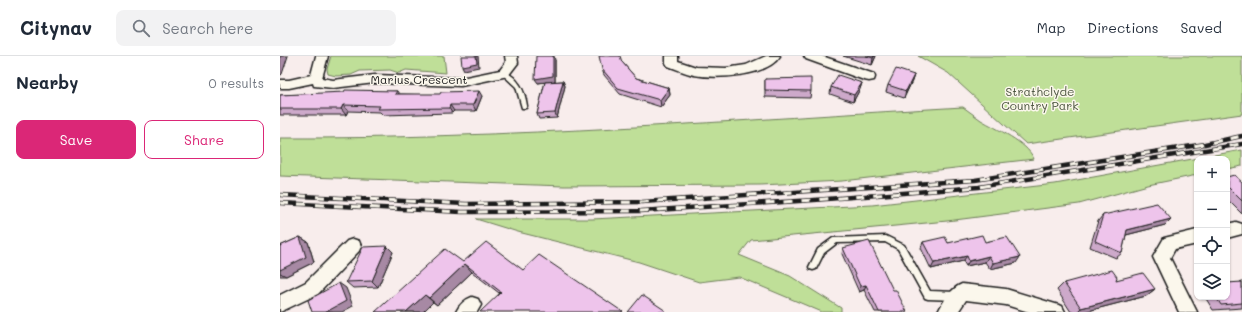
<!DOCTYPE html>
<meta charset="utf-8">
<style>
:root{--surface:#fff;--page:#f2f2f3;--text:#1f2937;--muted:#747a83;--line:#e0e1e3;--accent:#db2777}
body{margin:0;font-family:Mali,sans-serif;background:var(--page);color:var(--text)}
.controls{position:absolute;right:12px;bottom:12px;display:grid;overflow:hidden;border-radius:8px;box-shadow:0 1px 3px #0004}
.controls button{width:36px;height:36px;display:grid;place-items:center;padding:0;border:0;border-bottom:1px solid var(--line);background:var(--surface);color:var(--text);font:20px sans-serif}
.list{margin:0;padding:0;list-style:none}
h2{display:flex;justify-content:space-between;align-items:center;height:52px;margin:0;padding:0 16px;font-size:17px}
h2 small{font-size:13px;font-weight:400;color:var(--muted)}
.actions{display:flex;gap:8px;padding:12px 16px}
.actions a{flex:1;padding:9px 0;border:1px solid var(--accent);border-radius:8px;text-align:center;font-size:14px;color:var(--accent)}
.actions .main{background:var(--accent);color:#fff}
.icon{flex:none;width:22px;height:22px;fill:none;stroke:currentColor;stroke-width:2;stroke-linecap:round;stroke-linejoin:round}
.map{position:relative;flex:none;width:962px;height:256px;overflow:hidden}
header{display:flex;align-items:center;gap:24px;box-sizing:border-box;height:56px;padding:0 20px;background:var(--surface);border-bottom:1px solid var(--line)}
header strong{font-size:19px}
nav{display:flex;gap:22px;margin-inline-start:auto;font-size:14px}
.search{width:280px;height:36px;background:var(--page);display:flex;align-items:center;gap:10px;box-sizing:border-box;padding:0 14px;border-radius:8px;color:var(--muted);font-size:15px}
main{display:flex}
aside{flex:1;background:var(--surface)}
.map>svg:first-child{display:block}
.green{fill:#bfdf98;stroke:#6e7e5a}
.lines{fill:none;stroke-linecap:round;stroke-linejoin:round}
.lane-casing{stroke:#1c1c1c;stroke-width:3}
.street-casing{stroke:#1c1c1c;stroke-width:3}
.lane{fill:#fbf7ec;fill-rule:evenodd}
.street{fill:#fbf7ec;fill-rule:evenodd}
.rail-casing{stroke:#1c1c1c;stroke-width:4.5}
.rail{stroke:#fbf7ec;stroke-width:3;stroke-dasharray:9;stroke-linecap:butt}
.wall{fill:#cda9ca;stroke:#1c1c1c}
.shaded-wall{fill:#a789a4;stroke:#1c1c1c}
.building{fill:#eec4eb;stroke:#1c1c1c}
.labels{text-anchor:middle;stroke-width:3;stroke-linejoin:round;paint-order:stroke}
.street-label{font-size:12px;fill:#1c1c1c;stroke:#fbf7ec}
.park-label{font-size:12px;fill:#4d5641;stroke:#fbf7ec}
</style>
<header>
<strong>Citynav</strong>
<div class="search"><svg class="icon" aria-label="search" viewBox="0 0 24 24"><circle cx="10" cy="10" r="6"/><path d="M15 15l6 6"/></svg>Search here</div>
<nav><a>Map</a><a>Directions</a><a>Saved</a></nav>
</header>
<main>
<aside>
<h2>Nearby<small>0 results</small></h2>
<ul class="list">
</ul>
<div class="actions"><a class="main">Save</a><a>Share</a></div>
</aside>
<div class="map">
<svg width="962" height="256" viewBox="0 0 962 256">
<rect width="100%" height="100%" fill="#f8edec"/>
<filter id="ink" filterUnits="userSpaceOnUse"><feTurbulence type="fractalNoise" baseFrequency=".025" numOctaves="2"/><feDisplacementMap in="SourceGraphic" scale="8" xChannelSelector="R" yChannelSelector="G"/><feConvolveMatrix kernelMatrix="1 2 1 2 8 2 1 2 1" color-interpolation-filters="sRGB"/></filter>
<g filter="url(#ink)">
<!-- green -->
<g class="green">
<path d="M51 0H164L166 17 126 14 119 17 110 14 80 15 71 19 56 20 48 18 47 13Z"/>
<path d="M638 0H962V58L746 88 668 17Z"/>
<path d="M683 51C689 55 695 60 701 64 716 73 747 86 754 103L562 125 480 129 284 130 0 120V82C228 83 456 64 683 51Z"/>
<path d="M962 94V110L947 113V103H917V119L868 129 799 148 667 165 471 184 459 199 510 220 561 252V256H542L459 221 419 226 359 206 238 176 196 163H312L592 149 775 128Z"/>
</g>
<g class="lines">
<!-- lane casing -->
<g class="lane-casing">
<g id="lane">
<path d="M224 15C239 22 245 35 247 50L246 52H242L236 31 222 18 221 17Z"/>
<path d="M606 180 624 189 650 235 676 236 679 237 680 240 679 243 676 244 648 243 645 242 618 193 605 186 557 187 544 197 536 213 533 214 530 213 529 211 538 193 553 182Z"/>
</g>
</g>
<!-- street casing -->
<g class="street-casing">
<g id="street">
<path d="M36 0H48L42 22 53 24 95 19 181 22 220 14 226 6 225 0H237L238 7 228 20 181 30 95 27 53 32 34 30 33 27 9 32H0V24H9L31 19Z"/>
<path d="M386 0H398V5L416 11 446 12 466 9 486 0H500C487 21 436 23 414 19 405 17 397 13 388 10L386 7Z"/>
<path d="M524 0H542L594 18 595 21 594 24 589 25 584 24 526 3Z"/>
<path d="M956 166 962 168V178L947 182V168Z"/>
<path d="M917 174V188L895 193 890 202 917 256H899L873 201 884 182Z"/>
<path d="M73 183 79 185 81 190 79 195 38 238 0 256V239L26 226 67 185Z"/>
<path d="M682 228 726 233 782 250 785 256H749L726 249 686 244 678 256H658C663 246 671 232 682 228Z"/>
<path d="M192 241 198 243 201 249 197 256H176C180 248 184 244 192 241Z"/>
</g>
</g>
<!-- lane -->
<use href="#lane" class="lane"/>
<!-- street -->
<use href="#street" class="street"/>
<!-- rail casing -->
<g class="rail-casing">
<g id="rail">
<path d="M0 139 186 148 362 146 695 124 925 88 962 80"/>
<path d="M0 147 182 156 361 155 534 144 699 131 962 88"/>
</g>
</g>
<!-- rail -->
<use href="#rail" class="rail"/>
</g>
<!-- wall -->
<g class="wall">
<path d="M563 0H596L592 9Z"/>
<path d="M275 4V25L268 26 283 25 285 30 277 62 259 63 257 58 265 26 258 27Z"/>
<path d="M342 6 356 22 389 32 390 39 381 51 340 38 324 19 322 13Z"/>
<path d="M634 19 632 25 624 42 606 36 608 29Z"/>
<path d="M485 23 531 35 530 42 485 41Z"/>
<path d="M582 27 580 33 573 46 550 38 551 31Z"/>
<path d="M117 35 119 38 202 40 196 55H174L172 57 103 59 100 56 68 55 66 59H0V39Z"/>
<path d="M947 121 962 126V158L947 143Z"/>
<path d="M823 159 891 163 885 169 846 179 842 197 836 202 810 191 818 165Z"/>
<path d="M20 181 28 186 34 206 6 220H0V190Z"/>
<path d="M643 186 668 187 705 186 736 207 710 213 705 206 686 210 683 205 651 213 641 192Z"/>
<path d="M563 192 613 234 627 256H595L584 234 579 236 562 198Z"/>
<path d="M113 196 98 231 73 232 66 226Z"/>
<path d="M183 206 243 214 219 237 192 216 157 249 153 246 143 256H95Z"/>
<path d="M836 224 875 233 866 240 804 256H791L777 234 784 227Z"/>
<path d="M962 225V252L933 254 925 241H947L960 226Z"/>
</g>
<!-- shaded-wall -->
<g class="shaded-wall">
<path d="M0 0H8L2 18 0 20Z"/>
<path d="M196 0H198L199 11 184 14 182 10Z"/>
<path d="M273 0H274L275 4V25L258 27 255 23Z"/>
<path d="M594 0H596L592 9 593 2Z"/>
<path d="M634 19 632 25 624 42 626 35Z"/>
<path d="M283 25 285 30 277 62 275 57Z"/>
<path d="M582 27 580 33 573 46 574 39Z"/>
<path d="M389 32 390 39 381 51 380 44Z"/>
<path d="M199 35 202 40 196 55 193 49Z"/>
<path d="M63 49 68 55 66 59 61 53Z"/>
<path d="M170 49 174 55 172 57 169 52Z"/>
<path d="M891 163 885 169 842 180 847 174Z"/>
<path d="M20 181 28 186 34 206 6 220 0 217V214Z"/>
<path d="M107 190 113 196 98 231 92 225Z"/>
<path d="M687 200 683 205 651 213 654 207Z"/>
<path d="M709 200 705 206 686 210 689 205Z"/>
<path d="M740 201 736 207 710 213 713 207Z"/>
<path d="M185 208 192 216 157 249 149 242Z"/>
<path d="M59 227 66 232 73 250 62 256H46Z"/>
<path d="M586 229 584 234 579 236 580 230Z"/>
<path d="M875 233 866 240 804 256H797L801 252Z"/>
<path d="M145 239 153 246 143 256H126Z"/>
</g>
<!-- building -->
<g class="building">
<path d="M181 0H196L197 7 182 10Z"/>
<path d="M256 0H273V20L255 23Z"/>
<path d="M319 0H340L342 6 356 22 389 32 380 44 338 32 322 13Z"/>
<path d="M586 0H594L593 2Z"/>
<path d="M616 13 634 19 626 35 608 29Z"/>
<path d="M558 19 582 27 574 39 551 31Z"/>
<path d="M531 22V35L485 34V23Z"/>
<path d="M283 25 275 57 257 58 265 26Z"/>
<path d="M65 34 117 35 115 38H160L161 36 199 35 193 49H170L169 52 98 53 100 50 63 49 61 53H0V39L64 36Z"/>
<path d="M954 119 962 126V145L947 130V121Z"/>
<path d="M877 147 891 163 847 174 842 197 815 185 823 159Z"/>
<path d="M702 179 705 186 727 181 740 201 713 207 709 200 689 205 687 200 654 207 643 186 665 181 668 187Z"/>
<path d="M20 181 26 201 0 214V190Z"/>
<path d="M589 185 613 234H616L627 256H599L586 229 580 230 563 192Z"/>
<path d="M206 186 243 214 259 199 343 256H200L221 236 185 208 149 242 145 239 126 256H95L165 193 183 206Z"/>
<path d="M107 190 92 225 66 226 83 191Z"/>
<path d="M832 214 837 221 836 224 863 217 875 233 801 252 784 227Z"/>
<path d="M962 226V247L941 249 936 241H947V227Z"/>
<path d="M59 227 66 245 46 256H32L28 244Z"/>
<path d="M362 239 386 255 385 256H348Z"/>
</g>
</g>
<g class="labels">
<!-- street labels -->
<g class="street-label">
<text x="139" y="28">Marius Crescent</text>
</g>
<!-- park labels -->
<g class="park-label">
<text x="760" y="40">Strathclyde<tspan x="760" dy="14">Country Park</tspan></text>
</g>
</g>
</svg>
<div class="controls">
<button>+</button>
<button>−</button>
<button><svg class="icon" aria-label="locate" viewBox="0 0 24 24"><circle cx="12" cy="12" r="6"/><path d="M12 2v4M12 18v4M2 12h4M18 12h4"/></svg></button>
<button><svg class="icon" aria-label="layers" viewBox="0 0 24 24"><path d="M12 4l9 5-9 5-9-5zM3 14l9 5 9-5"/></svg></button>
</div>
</div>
</main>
